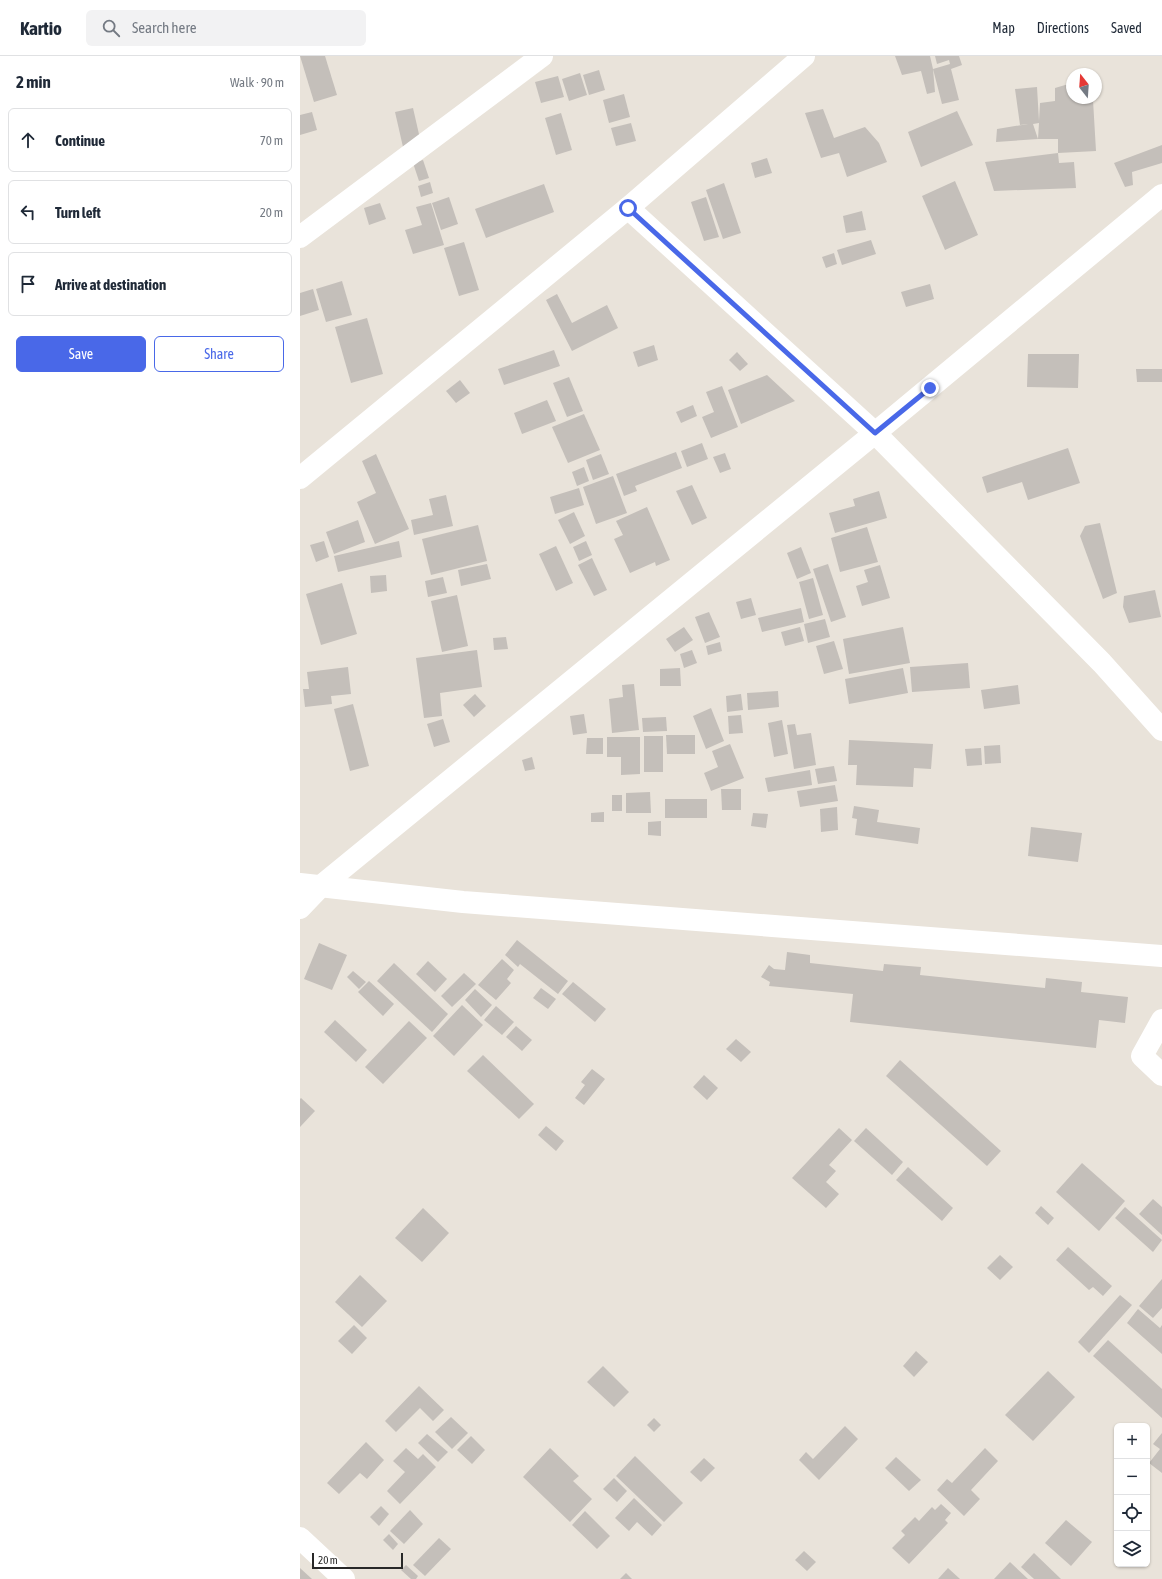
<!DOCTYPE html>
<meta charset="utf-8">
<style>
:root{--surface:#fff;--page:#f2f2f3;--text:#1f2937;--muted:#747a83;--line:#e0e1e3;--accent:#4968e8}
body{margin:0;font-family:"Asap Condensed",sans-serif;background:var(--page);color:var(--text)}
.controls{position:absolute;right:12px;bottom:12px;display:grid;overflow:hidden;border-radius:6px;box-shadow:0 1px 3px #0004}
.controls button{width:36px;height:36px;display:grid;place-items:center;padding:0;border:0;border-bottom:1px solid var(--line);background:var(--surface);color:var(--text);font:20px sans-serif}
.compass{position:absolute;left:766px;top:12px;width:36px;height:36px;border-radius:50%;background:var(--surface);box-shadow:0 1px 3px #0004;rotate:343deg}
.scale{position:absolute;left:12px;bottom:10px;width:91px;box-sizing:border-box;padding-left:4px;border:2px solid #282828;border-top:0;font-size:11px;line-height:14px;white-space:nowrap;color:#282828;-webkit-text-stroke:3px #fff;paint-order:stroke}
.stop{position:absolute;width:12px;height:12px;margin:-9px;border:3px solid #4968e8;border-radius:50%;background:#fff}
.stop.end{background:#4968e8;border-color:#fff;box-shadow:0 1px 4px #0008}
.list{margin:0;padding:0;list-style:none}
h2{display:flex;justify-content:space-between;align-items:center;height:52px;margin:0;padding:0 16px;font-size:17px}
h2 small{font-size:13px;font-weight:400;color:var(--muted)}
.list li{display:grid;grid-template-columns:26px 1fr auto;gap:12px;align-items:center;box-sizing:border-box;height:64px;margin:0 8px 8px;padding:0 8px;border:1px solid var(--line);border-radius:6px}
.list b{display:block;font-size:15px;white-space:nowrap}
.list em{font-size:13px;font-style:normal;color:var(--muted)}
.actions{display:flex;gap:8px;padding:12px 16px}
.actions a{flex:1;padding:9px 0;border:1px solid var(--accent);border-radius:6px;text-align:center;font-size:14px;color:var(--accent)}
.actions .main{background:var(--accent);color:#fff}
.icon{flex:none;width:22px;height:22px;fill:none;stroke:currentColor;stroke-width:2;stroke-linecap:round;stroke-linejoin:round}
.map{position:relative;flex:none;width:862px;height:1523px;overflow:hidden}
header{display:flex;align-items:center;gap:24px;box-sizing:border-box;height:56px;padding:0 20px;background:var(--surface);border-bottom:1px solid var(--line)}
header strong{font-size:19px}
nav{display:flex;gap:22px;margin-inline-start:auto;font-size:14px}
.search{width:280px;height:36px;background:var(--page);display:flex;align-items:center;gap:10px;box-sizing:border-box;padding:0 14px;border-radius:6px;color:var(--muted);font-size:15px}
main{display:flex}
aside{flex:1;background:var(--surface)}
.map>svg:first-child{display:block}
.building{fill:#c4bfba}
.lines{fill:none;stroke-linecap:round;stroke-linejoin:round}
.street{stroke:#fff;stroke-width:22}
.route{stroke:#4968e8;stroke-width:5}
</style>
<header>
<strong>Kartio</strong>
<div class="search"><svg class="icon" aria-label="search" viewBox="0 0 24 24"><circle cx="10" cy="10" r="6"/><path d="M15 15l6 6"/></svg>Search here</div>
<nav><a>Map</a><a>Directions</a><a>Saved</a></nav>
</header>
<main>
<aside>
<h2>2 min<small>Walk · 90 m</small></h2>
<ul class="list">
<li><svg class="icon" aria-label="ahead" viewBox="0 0 24 24"><path d="M12 20V5M6 11l6-6 6 6"/></svg><div><b>Continue</b></div><em>70 m</em></li>
<li><svg class="icon" aria-label="left" viewBox="0 0 24 24"><path d="M17 20v-9H6M10 6l-5 5 5 5"/></svg><div><b>Turn left</b></div><em>20 m</em></li>
<li><svg class="icon" aria-label="arrive" viewBox="0 0 24 24"><path d="M6 21V4h12l-3 4 3 4H6"/></svg><div><b>Arrive at destination</b></div></li>
</ul>
<div class="actions"><a class="main">Save</a><a>Share</a></div>
</aside>
<div class="map">
<svg width="862" height="1523" viewBox="0 0 862 1523">
<rect width="100%" height="100%" fill="#e9e3da"/>
<!-- building -->
<g class="building">
<path d="M0 0H25L37 39 14 46Z"/>
<path d="M595 0H630L633 13 650 8 649 4 637 8 635 0H659L662 9 651 13 659 44 642 48 633 13 635 36 627 38 621 15 602 19Z"/>
<path d="M299 14 305 34 289 39 283 19Z"/>
<path d="M280 17 287 39 269 45 262 23Z"/>
<path d="M258 20 264 41 241 47 235 26Z"/>
<path d="M772 27V42L793 44 796 95 758 97 759 107 774 106 776 132 694 135 685 106 758 97V83H738L739 67 733 68 738 83 696 86 697 73 728 68 720 69 715 33 737 31 739 65 740 47 755 45V32Z"/>
<path d="M324 38 330 61 309 67 303 44Z"/>
<path d="M113 52 121 87 103 91 95 56Z"/>
<path d="M523 53 534 82 565 71 579 87 587 106 547 121 539 97 521 102 505 57Z"/>
<path d="M657 55 673 89 621 111 608 76Z"/>
<path d="M12 56 17 74 0 79V59Z"/>
<path d="M261 57 272 94 256 99 245 62Z"/>
<path d="M331 67 336 85 316 90 311 72Z"/>
<path d="M862 89V107L832 116 833 129 825 131 814 107Z"/>
<path d="M467 102 472 117 455 122 451 107Z"/>
<path d="M123 104 129 122 119 125 113 107Z"/>
<path d="M655 125 678 179 645 194 622 140Z"/>
<path d="M130 126 133 137 121 141 118 130Z"/>
<path d="M424 127 441 177 423 183 406 134Z"/>
<path d="M244 128 254 156 186 182 175 153Z"/>
<path d="M149 141 158 168 141 174 132 147Z"/>
<path d="M406 141 419 181 404 185 391 146Z"/>
<path d="M80 147 86 163 69 169 64 152Z"/>
<path d="M131 147 144 189 113 198 105 174 122 169 116 151Z"/>
<path d="M562 155 566 174 546 177 543 160Z"/>
<path d="M571 184 576 198 542 209 537 194Z"/>
<path d="M164 186 179 234 159 240 144 192Z"/>
<path d="M534 197 537 208 526 212 522 201Z"/>
<path d="M42 225 52 259 26 266 16 233Z"/>
<path d="M630 228 634 243 606 251 601 236Z"/>
<path d="M13 233 19 254 0 260V237Z"/>
<path d="M257 238 272 267 307 249 318 272 272 295 246 244Z"/>
<path d="M67 262 83 318 51 327 35 271Z"/>
<path d="M354 289 358 304 338 311 333 296Z"/>
<path d="M254 294 260 310 204 329 198 313Z"/>
<path d="M437 296 448 308 440 315 429 304Z"/>
<path d="M728 298H779L778 332 727 331Z"/>
<path d="M836 313H862V326H837Z"/>
<path d="M467 319 495 345 441 368 428 334Z"/>
<path d="M269 321 283 355 267 361 253 327Z"/>
<path d="M160 324 170 337 156 347 146 335Z"/>
<path d="M422 330 438 371 411 382 402 361 414 356 406 336Z"/>
<path d="M247 344 256 365 222 378 214 357Z"/>
<path d="M393 349 397 360 381 367 376 356Z"/>
<path d="M284 358 300 394 268 407 252 371Z"/>
<path d="M402 387 408 403 387 411 381 395Z"/>
<path d="M768 392 780 427 728 444 722 426 687 437 682 421Z"/>
<path d="M376 396 382 412 335 430 337 435 324 440 316 418Z"/>
<path d="M425 397 431 413 420 417 413 401Z"/>
<path d="M76 398 109 473 75 488 57 446 76 437 62 405Z"/>
<path d="M301 398 309 418 293 424 286 404Z"/>
<path d="M284 411 289 425 277 430 272 416Z"/>
<path d="M313 420 327 457 296 468 283 431Z"/>
<path d="M392 429 407 462 392 469 376 435Z"/>
<path d="M279 432 284 449 255 458 250 441Z"/>
<path d="M579 435 587 462 535 477 529 457 555 450 553 443Z"/>
<path d="M146 439 153 470 114 479 111 464 133 459 129 443Z"/>
<path d="M347 451 370 504 356 510 355 506 330 517 314 483 323 479 316 465Z"/>
<path d="M274 456 285 480 270 488 258 464Z"/>
<path d="M58 464 65 486 34 498 26 476Z"/>
<path d="M800 467 817 537 803 543 780 480 785 470Z"/>
<path d="M178 469 187 505 131 519 122 483Z"/>
<path d="M567 471 578 506 540 516 531 482Z"/>
<path d="M24 485 29 501 16 506 10 489Z"/>
<path d="M99 485 102 501 38 516 34 500Z"/>
<path d="M286 485 292 499 279 505 273 491Z"/>
<path d="M256 490 273 527 256 535 239 498Z"/>
<path d="M501 491 511 517 497 523 487 497Z"/>
<path d="M292 502 307 534 294 540 278 509Z"/>
<path d="M187 508 191 523 161 530 158 514Z"/>
<path d="M528 508 546 561 531 566 513 513Z"/>
<path d="M580 509 590 542 562 550 556 530 568 526 564 514Z"/>
<path d="M86 519 87 535 71 537 70 520Z"/>
<path d="M143 521 147 537 128 541 125 525Z"/>
<path d="M513 522 523 559 509 563 499 526Z"/>
<path d="M42 527 57 578 21 589 6 538Z"/>
<path d="M855 534 861 561 829 567 823 551 824 540Z"/>
<path d="M157 539 168 590 142 596 131 545Z"/>
<path d="M451 542 456 559 441 563 436 546Z"/>
<path d="M501 552 504 566 462 576 458 562Z"/>
<path d="M409 556 420 581 405 587 395 561Z"/>
<path d="M525 563 530 581 508 587 504 568Z"/>
<path d="M384 571 393 584 375 596 366 583Z"/>
<path d="M500 571 504 585 485 590 481 576Z"/>
<path d="M603 571 610 607 549 618 543 583Z"/>
<path d="M206 581 208 593 194 594 193 582Z"/>
<path d="M534 585 543 613 524 618 516 590Z"/>
<path d="M420 586 422 595 408 599 406 590Z"/>
<path d="M177 594 182 631 140 637 142 660 124 662 116 602Z"/>
<path d="M392 594 397 607 384 612 380 598Z"/>
<path d="M668 607 670 632 612 636 610 611Z"/>
<path d="M48 611 51 638 31 640 32 648 5 651 3 633H9L7 616Z"/>
<path d="M380 612 381 630H360V613Z"/>
<path d="M603 612 608 637 549 648 545 623Z"/>
<path d="M334 628 339 674 312 677 309 643 323 641 322 629Z"/>
<path d="M718 629 720 648 684 653 681 634Z"/>
<path d="M478 635 479 651 448 654 447 637Z"/>
<path d="M175 638 186 650 174 661 163 649Z"/>
<path d="M441 638 443 654 427 656 426 640Z"/>
<path d="M53 648 69 710 50 715 34 653Z"/>
<path d="M411 652 424 685 406 693 393 660Z"/>
<path d="M284 658 287 677 273 679 270 660Z"/>
<path d="M441 659 443 677 429 678 428 660Z"/>
<path d="M366 661 367 675 343 676 342 662Z"/>
<path d="M143 663 150 686 134 691 127 668Z"/>
<path d="M482 664 488 698 474 701 468 667Z"/>
<path d="M495 668 497 679 511 677 516 709 494 713 487 669Z"/>
<path d="M366 679H395V698H367Z"/>
<rect x="344" y="680" width="19" height="36"/>
<path d="M307 681H340V718L321 719V701H307Z"/>
<path d="M287 682H303V698H286Z"/>
<path d="M549 684 633 688 631 713 614 712 613 731 556 729 557 709H548Z"/>
<path d="M430 688 444 722 411 735 404 717 418 711 412 695Z"/>
<path d="M700 689 701 707 685 708 684 690Z"/>
<path d="M681 692 682 709 667 710 665 693Z"/>
<path d="M232 701 235 713 225 715 222 704Z"/>
<path d="M534 710 537 725 518 728 515 713Z"/>
<path d="M510 714 512 729 468 736 465 722Z"/>
<path d="M535 729 538 745 500 751 497 735Z"/>
<path d="M421 733H441V754H422Z"/>
<path d="M350 736 351 757H326V737Z"/>
<rect x="312" y="739" width="10" height="16"/>
<rect x="365" y="743" width="42" height="19"/>
<path d="M554 750 579 754 577 766 620 772 618 788 555 779 557 763 552 762Z"/>
<path d="M537 751 538 774 521 776 520 753Z"/>
<path d="M304 756V766H291V757Z"/>
<path d="M453 757 468 758 466 772 451 770Z"/>
<path d="M361 765V780L348 779V766Z"/>
<path d="M731 771 782 777 778 806 728 800Z"/>
<path d="M217 884 268 925 258 938 220 908 218 911 205 899Z"/>
<path d="M19 887 47 899 32 934 4 923Z"/>
<path d="M487 896 510 899V907L583 915 584 908 621 911 620 919 745 932 746 922 782 926 781 936 828 941 825 967 799 964 796 992 550 966 553 938 469 930 470 926 461 921 469 909 474 913 485 914Z"/>
<path d="M202 903 214 914 207 923 211 927 196 944 178 929Z"/>
<path d="M128 905 147 923 135 936 116 918Z"/>
<path d="M94 907 148 958 132 976 77 925Z"/>
<path d="M53 915 66 926 59 933 47 921Z"/>
<path d="M164 917 176 928 152 951 141 940Z"/>
<path d="M69 925 94 948 83 960 58 936Z"/>
<path d="M273 926 306 953 295 966 262 938Z"/>
<path d="M241 932 256 943 248 953 233 942Z"/>
<path d="M175 933 192 949 181 961 165 944Z"/>
<path d="M162 949 183 969 154 1000 133 980Z"/>
<path d="M196 950 214 966 202 979 184 964Z"/>
<path d="M35 964 67 994 56 1006 24 976Z"/>
<path d="M109 965 127 982 83 1028 65 1011Z"/>
<path d="M216 970 232 984 222 995 206 981Z"/>
<path d="M436 983 451 996 441 1006 426 993Z"/>
<path d="M183 999 234 1048 219 1063 167 1015Z"/>
<path d="M600 1004 701 1095 687 1110 586 1020Z"/>
<path d="M292 1013 305 1023 284 1049 275 1042 285 1029 281 1026Z"/>
<path d="M404 1019 418 1032 407 1044 393 1031Z"/>
<path d="M1 1042 15 1055 0 1071V1043Z"/>
<path d="M246 1070 264 1085 256 1095 238 1079Z"/>
<path d="M539 1072 552 1084 529 1109 536 1115 526 1126 539 1138 526 1152 492 1122Z"/>
<path d="M566 1072 603 1106 592 1119 554 1085Z"/>
<path d="M782 1107 825 1145 799 1175 756 1136Z"/>
<path d="M608 1111 653 1152 642 1165 596 1124Z"/>
<path d="M853 1143 862 1151V1179L839 1158Z"/>
<path d="M741 1150 754 1162 748 1169 735 1157Z"/>
<path d="M825 1151 862 1184 853 1196 815 1162Z"/>
<path d="M123 1152 149 1177 122 1206 95 1182Z"/>
<path d="M768 1191 812 1230 803 1240 793 1231 789 1234 756 1204Z"/>
<path d="M700 1199 713 1211 700 1224 687 1212Z"/>
<path d="M60 1219 87 1245 62 1271 35 1246Z"/>
<path d="M862 1223V1252L853 1262 839 1250Z"/>
<path d="M820 1239 832 1249 789 1297 778 1286Z"/>
<path d="M838 1253 860 1272 862 1269V1298L827 1267Z"/>
<path d="M54 1269 67 1282 52 1298 38 1285Z"/>
<path d="M808 1284 862 1333V1362L793 1300Z"/>
<path d="M616 1295 628 1306 614 1321 603 1310Z"/>
<path d="M303 1310 329 1336 314 1351 287 1326Z"/>
<path d="M748 1315 775 1341 733 1385 705 1359Z"/>
<path d="M119 1330 144 1354 133 1365 120 1352 96 1376 85 1365Z"/>
<path d="M151 1361 168 1377 152 1393 135 1376Z"/>
<path d="M354 1362 361 1369 354 1376 347 1369Z"/>
<path d="M545 1370 558 1383 519 1424 499 1404 506 1396 513 1403Z"/>
<path d="M862 1377V1417L849 1407 860 1393 853 1388Z"/>
<path d="M127 1378 148 1396 138 1406 118 1387Z"/>
<path d="M171 1380 185 1394 172 1408 157 1394Z"/>
<path d="M66 1386 84 1404 67 1423 60 1417 39 1438 27 1427Z"/>
<path d="M106 1392 118 1403 123 1398 136 1411 100 1448 87 1435 105 1416 93 1405Z"/>
<path d="M250 1392 279 1420 273 1425 292 1443 270 1466 223 1421Z"/>
<path d="M685 1392 698 1405 671 1434 680 1443 664 1460 637 1434 647 1423 652 1427Z"/>
<path d="M335 1400 383 1447 364 1466 316 1420Z"/>
<path d="M596 1401 621 1424 609 1435 585 1412Z"/>
<path d="M404 1402 415 1412 401 1426 390 1416Z"/>
<path d="M314 1422 327 1435 317 1446 303 1433Z"/>
<path d="M334 1442 362 1469 352 1480 337 1466 329 1475 315 1462Z"/>
<path d="M641 1448 651 1457 645 1464 648 1467 609 1508 592 1492 605 1479 601 1475 615 1461 619 1465 632 1451 635 1454Z"/>
<path d="M81 1450 89 1458 79 1470 70 1461Z"/>
<path d="M110 1454 123 1468 104 1488 90 1475Z"/>
<path d="M285 1455 310 1480 297 1493 272 1469Z"/>
<path d="M766 1464 792 1486 771 1510 745 1487Z"/>
<path d="M89 1478 98 1488 93 1494 83 1484Z"/>
<path d="M139 1482 151 1493 125 1520 113 1509Z"/>
<path d="M504 1495 516 1506 507 1515 495 1504Z"/>
<path d="M734 1497 761 1523H734L721 1511Z"/>
<path d="M710 1506 728 1523H694Z"/>
<path d="M106 1509 118 1520 116 1523H111L101 1514Z"/>
<path d="M0 1512 12 1523H0Z"/>
<path d="M648 1512 660 1523H638Z"/>
<path d="M326 1517 332 1523H320Z"/>
</g>
<g class="lines">
<!-- street -->
<g class="street">
<path d="M328 152 575 377 802 607 862 674"/>
<path d="M0 181 242 0"/>
<path d="M0 422 328 152 504 0"/>
<path d="M0 828 163 846 862 900"/>
<path d="M0 852 21 830 575 377 862 139"/>
<path d="M862 964 842 1000 862 1019"/>
<path d="M0 1482 44 1523"/>
</g>
</g>
<g class="lines">
<!-- route -->
<path class="route" d="M328 152 575 377 630 332"/>
</g>
</svg>
<div class="controls">
<button>+</button>
<button>−</button>
<button><svg class="icon" aria-label="locate" viewBox="0 0 24 24"><circle cx="12" cy="12" r="6"/><path d="M12 2v4M12 18v4M2 12h4M18 12h4"/></svg></button>
<button><svg class="icon" aria-label="layers" viewBox="0 0 24 24"><path d="M12 4l9 5-9 5-9-5zM3 14l9 5 9-5"/></svg></button>
</div>
<svg class="compass" viewBox="-18 -18 36 36"><path d="M0-13l5 13h-10z" fill="#e53935"/><path d="M0 13l5-13h-10z" fill="#747a83"/></svg>
<div class="scale">20 m</div>
<div class="stop" style="left:328px;top:152px"></div>
<div class="stop end" style="left:630px;top:332px"></div>
</div>
</main>
